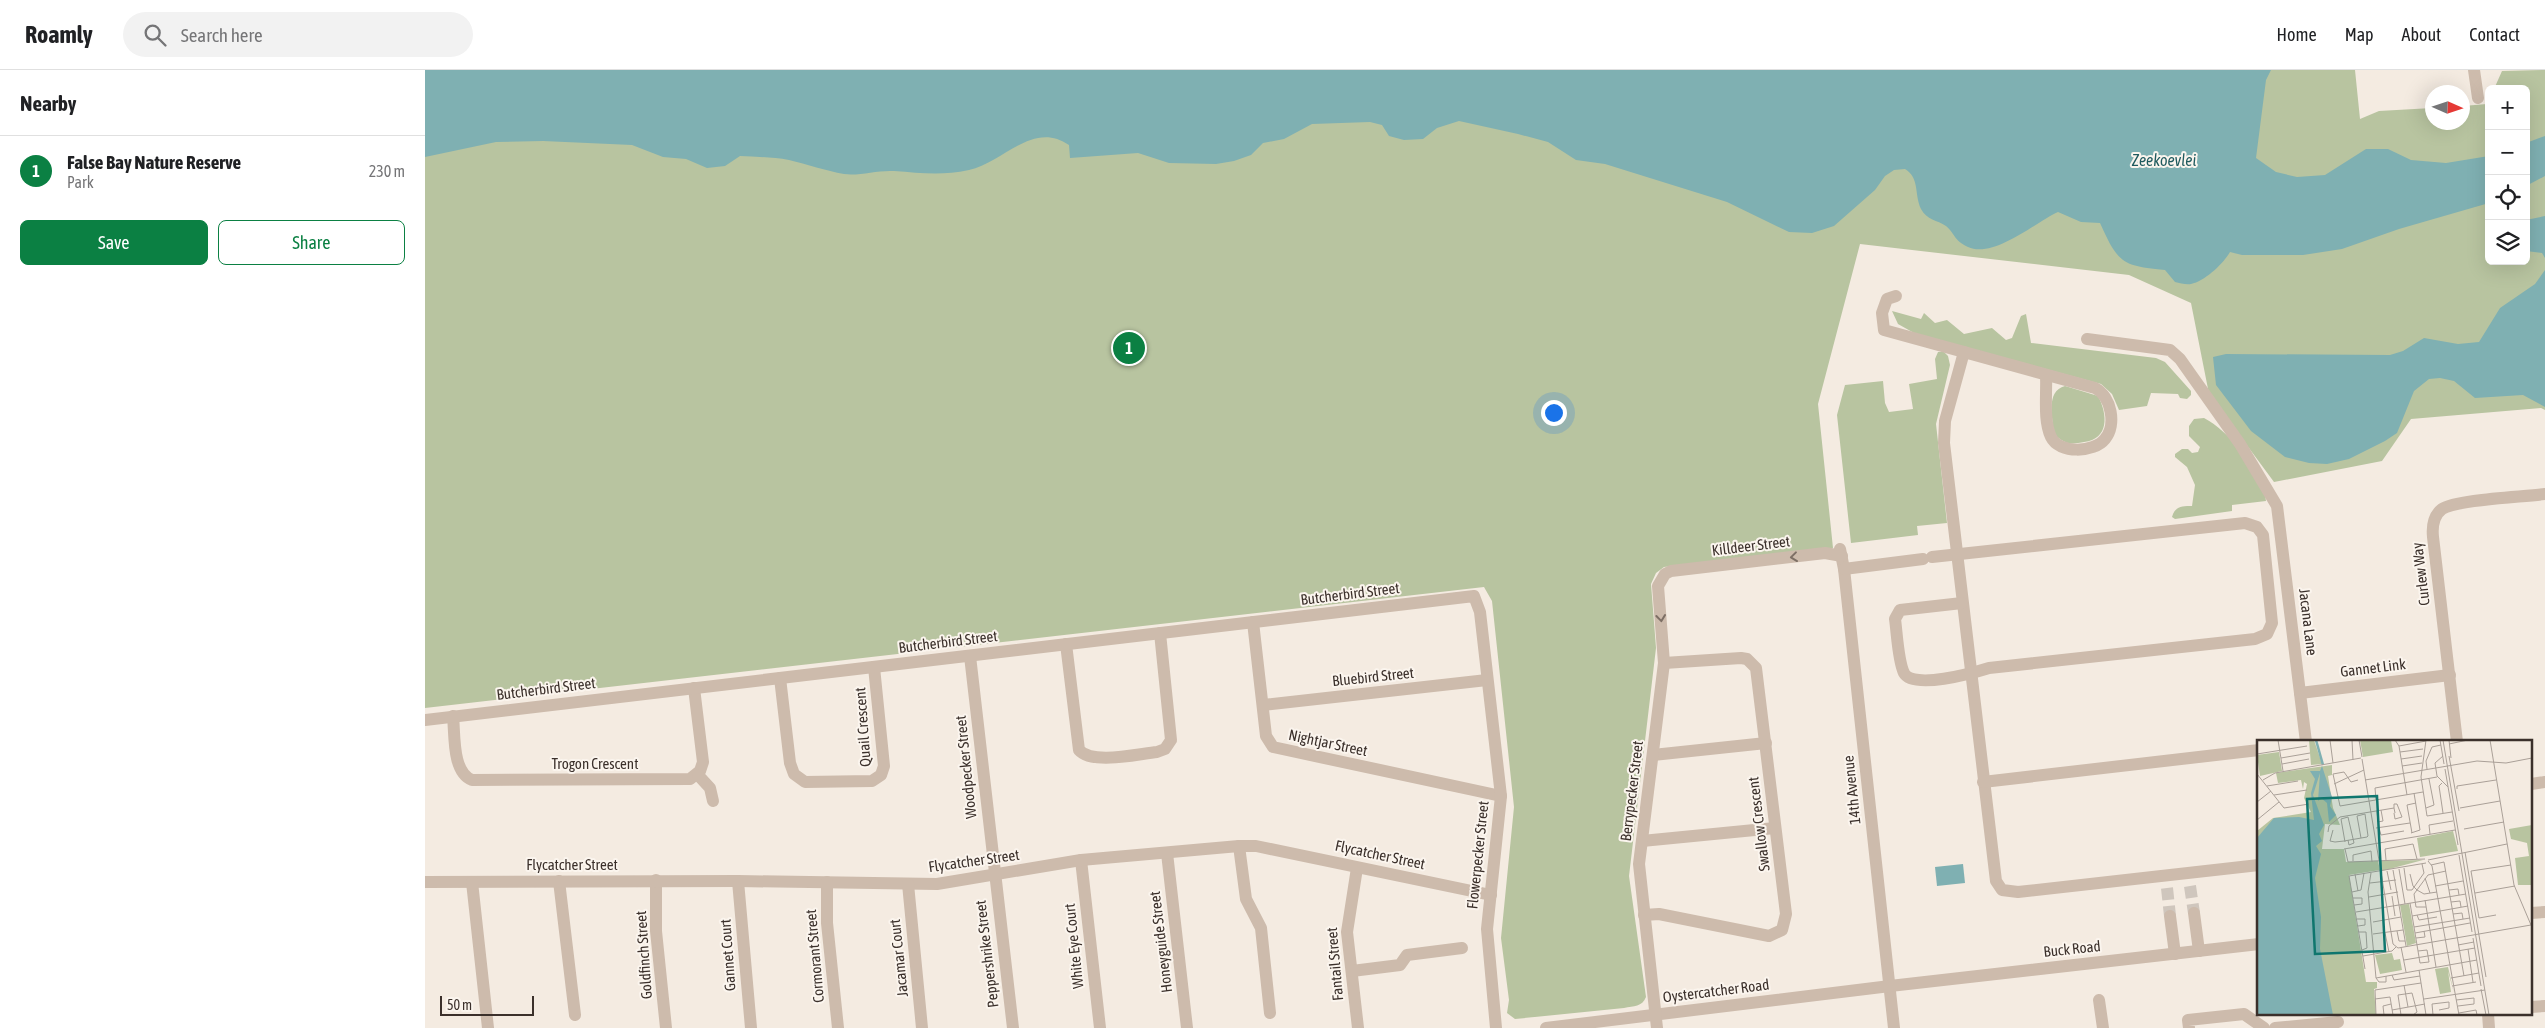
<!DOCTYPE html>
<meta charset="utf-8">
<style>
:root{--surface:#fff;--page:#f2f2f2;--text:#202124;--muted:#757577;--line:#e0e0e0;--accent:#0b8043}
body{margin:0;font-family:"Asap Condensed",sans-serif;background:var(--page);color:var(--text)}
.controls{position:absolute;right:15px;top:15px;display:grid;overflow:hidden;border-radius:8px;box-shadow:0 5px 20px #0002}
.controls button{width:45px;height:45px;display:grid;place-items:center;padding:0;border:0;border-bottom:1px solid var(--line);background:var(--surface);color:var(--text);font:25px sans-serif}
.compass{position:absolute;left:2000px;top:15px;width:45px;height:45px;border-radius:50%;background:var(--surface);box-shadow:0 5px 20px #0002;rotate:93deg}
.scale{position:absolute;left:15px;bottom:12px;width:94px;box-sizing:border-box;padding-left:5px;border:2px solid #3b302b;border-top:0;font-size:14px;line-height:18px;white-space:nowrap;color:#3b302b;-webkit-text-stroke:4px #fbf5ee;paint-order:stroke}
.you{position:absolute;left:1128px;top:342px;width:18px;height:18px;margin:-12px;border:4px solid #fff;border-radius:50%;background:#1a73e8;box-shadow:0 0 0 8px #1a73e833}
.badge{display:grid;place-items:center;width:32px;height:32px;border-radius:50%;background:var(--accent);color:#fff;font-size:16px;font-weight:700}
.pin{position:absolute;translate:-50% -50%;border:2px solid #fff;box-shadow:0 1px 5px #0006}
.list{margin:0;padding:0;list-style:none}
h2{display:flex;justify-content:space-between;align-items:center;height:65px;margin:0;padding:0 20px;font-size:21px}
h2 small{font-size:16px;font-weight:400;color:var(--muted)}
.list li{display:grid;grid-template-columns:32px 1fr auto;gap:15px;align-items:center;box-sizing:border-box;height:70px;padding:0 20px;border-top:1px solid var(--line)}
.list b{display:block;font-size:19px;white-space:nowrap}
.list p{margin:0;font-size:16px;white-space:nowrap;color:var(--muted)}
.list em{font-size:16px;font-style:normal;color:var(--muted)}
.actions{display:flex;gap:10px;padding:15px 20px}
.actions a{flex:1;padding:11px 0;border:1px solid var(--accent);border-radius:8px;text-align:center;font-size:18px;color:var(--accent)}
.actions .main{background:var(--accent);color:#fff}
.icon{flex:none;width:28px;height:28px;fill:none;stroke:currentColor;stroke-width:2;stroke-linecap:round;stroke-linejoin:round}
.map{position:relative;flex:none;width:2120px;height:958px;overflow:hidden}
header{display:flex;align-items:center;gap:30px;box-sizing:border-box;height:70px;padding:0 25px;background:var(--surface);border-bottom:1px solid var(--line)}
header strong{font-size:24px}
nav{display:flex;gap:28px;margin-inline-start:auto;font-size:18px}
.search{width:350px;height:45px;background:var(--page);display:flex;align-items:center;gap:12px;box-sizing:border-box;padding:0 18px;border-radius:28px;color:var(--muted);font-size:19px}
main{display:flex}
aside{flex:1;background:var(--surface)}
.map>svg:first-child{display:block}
.green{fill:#b8c4a0}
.water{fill:#7fb0b2}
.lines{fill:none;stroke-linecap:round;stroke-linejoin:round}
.street-tunnel{stroke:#cfc6bd;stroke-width:12;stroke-dasharray:12 6;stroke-linecap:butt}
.street{stroke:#cdbbac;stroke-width:12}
.oneway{stroke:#7d6f65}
.labels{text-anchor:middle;stroke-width:4;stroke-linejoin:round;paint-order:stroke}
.street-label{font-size:15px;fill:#3b302b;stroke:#fbf5ee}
.water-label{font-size:16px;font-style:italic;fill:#1f5a5e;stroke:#fbf5ee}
.inset-river{fill:none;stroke:#7fb0b2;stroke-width:2.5}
.inset-road{fill:none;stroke:#aaa098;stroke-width:1}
.view{fill:#0f766e;fill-opacity:0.15;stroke:#0f766e;stroke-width:2.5}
.inset-edge{fill:none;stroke:#3b302b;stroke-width:2.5}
</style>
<header>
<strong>Roamly</strong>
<div class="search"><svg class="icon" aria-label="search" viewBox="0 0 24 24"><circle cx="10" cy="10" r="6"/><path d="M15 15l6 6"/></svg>Search here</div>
<nav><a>Home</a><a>Map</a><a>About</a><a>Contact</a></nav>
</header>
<main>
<aside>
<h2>Nearby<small></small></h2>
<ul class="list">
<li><span class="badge">1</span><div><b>False Bay Nature Reserve</b><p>Park</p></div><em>230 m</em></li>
</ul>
<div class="actions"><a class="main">Save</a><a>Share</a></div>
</aside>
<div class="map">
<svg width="2120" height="958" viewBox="0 0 2120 958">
<rect width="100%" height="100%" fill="#f4ebe1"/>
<!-- green -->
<g class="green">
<path d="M0 0H1930L1935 49 1954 41 2007 38 2008 52H2038V36L2062 34 2064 31V191H2101V19H2069L2077 1 2120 0V340L2116 338 1986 349 1957 391 1849 412 1784 324 1766 233 1704 205 1435 174 1393 334 1408 478 1239 497 1231 503 1226 514 1231 578 1204 806 1221 927C1217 937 1209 936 1199 938L1090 949 1082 943 1084 930 1076 868 1089 737 1067 531 1059 517 0 638Z"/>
<path d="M1467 241 1496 249 1499 243 1510 253 1522 250 1539 264 1567 258 1581 270 1587 268 1596 246 1601 244 1606 273 1731 288 1740 292 1766 321V325L1762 329 1755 328 1753 324 1726 323 1722 336 1694 340 1687 324 1676 314 1489 263 1473 254Z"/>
<path d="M1513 282H1519L1523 286 1525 295 1511 354 1522 453 1492 456 1493 465 1426 473 1412 345 1420 315 1458 311 1460 333 1464 342 1488 339 1484 314 1512 309 1510 289Z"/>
<path d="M1640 316 1673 326C1683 345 1684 369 1659 372 1654 373 1647 374 1643 373 1638 372 1633 367 1629 365 1628 349 1620 321 1640 316Z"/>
<path d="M1779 348C1804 361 1839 402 1841 431L1807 435V441L1750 449 1747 447C1750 436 1757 436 1767 436L1770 415 1762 397 1750 387V384L1757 379H1763L1767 383 1773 382 1775 377 1764 366V356L1769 349Z"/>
</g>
<!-- water -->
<g class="water">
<path d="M0 0H1846L1841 10 1831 88 1851 102 1872 107 1900 105 1941 79H1963L1986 90 2021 93 2064 86V133L1974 159 1917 179 1878 185H1817L1805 182C1798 194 1780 211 1766 214 1761 215 1755 213 1750 212L1740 200C1697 196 1693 193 1675 153L1656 152 1633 142C1611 152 1568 189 1543 177 1529 171 1529 162 1521 156 1512 150 1502 150 1496 139 1489 124 1495 108 1480 99L1469 100 1460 106 1450 120 1409 156 1387 163 1364 162 1302 132 1180 94 1151 90 1123 72 1093 64 1034 51 1012 58 998 69 979 70 964 66 957 55 945 52 887 54 859 69 838 73 826 85 809 91 791 94 744 93 713 83 645 88 644 75C608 50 579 92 544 100 516 106 496 103 469 101 452 100 435 106 419 104 401 101 382 94 364 90 348 87 331 87 315 86L300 96 282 98 261 89 238 87 207 75 118 71 71 72 0 87Z"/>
<path d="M2120 66V106L2101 116V73Z"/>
<path d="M2120 146V188L2117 183 2101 181V150Z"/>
<path d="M2120 200V337L2098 325 2050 328 2029 311 2015 308 2004 309 1989 321 1972 363 1960 371 1924 389 1902 394 1884 393 1860 387 1826 361 1791 315 1788 287 1801 284 1965 285 1978 281 1999 268 2033 274 2054 272 2075 238 2110 214Z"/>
<path d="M1538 794 1540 813 1512 816 1510 797Z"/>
</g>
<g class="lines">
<!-- street-tunnel -->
<g class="street-tunnel">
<path d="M1765 816 1769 843"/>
<path d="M1742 818 1745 846"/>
</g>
<!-- street -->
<g class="street">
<path d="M2049 0 2053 28"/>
<path d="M1471 226 1462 229 1457 243 1459 260 1539 282"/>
<path d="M1662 269 1745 280 1755 289 1815 374 1852 436 1881 672"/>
<path d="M1621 305C1622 324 1618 350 1626 367 1634 384 1669 383 1680 369 1692 355 1686 326 1670 318L1539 282 1520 351 1519 373 1571 811 1577 820 1593 822 1834 795"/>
<path d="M1415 479 1419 499 1469 958"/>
<path d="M1507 487 1820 453 1832 457 1838 465 1847 553 1842 564 1830 569 1564 598C1548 603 1488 620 1479 603 1473 591 1472 563 1470 549L1475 540 1537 533"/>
<path d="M1419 499 1498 489"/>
<path d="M828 552 841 666 848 677 1076 726"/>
<path d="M641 574 654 680C667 695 712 684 732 682L740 679 746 670 735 563"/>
<path d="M545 586 588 958"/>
<path d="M355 608 365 693 369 704 380 712 447 711 456 705 459 696 449 597"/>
<path d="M1875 623 2025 605"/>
<path d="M838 635 1062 610"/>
<path d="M28 646C30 665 27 702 47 710L265 709 275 701 278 692 269 618"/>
<path d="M0 650 1049 526 1055 542 1076 726 1062 859 1071 958"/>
<path d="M2032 672 2008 467C2007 457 2008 446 2017 439 2032 429 2099 427 2120 424"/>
<path d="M1228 685 1341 673"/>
<path d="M273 705 285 718 288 731"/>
<path d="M1558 712 1834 680"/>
<path d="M2106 714 2120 712"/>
<path d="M1217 771 1350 758"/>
<path d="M814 776 821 829 836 858 845 943"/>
<path d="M742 783 762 958"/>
<path d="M656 790 675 958"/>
<path d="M932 798 922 862 933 958"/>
<path d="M231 810V861L241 958"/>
<path d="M134 811 150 945"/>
<path d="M313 811 326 958"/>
<path d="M0 812 313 811 512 814 656 790 814 776H831L1066 825"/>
<path d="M47 812 63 958"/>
<path d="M402 812V853L413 958"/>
<path d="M483 814 497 958"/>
<path d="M1769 843 1774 881"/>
<path d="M2106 843 2120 842"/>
<path d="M1219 845 1234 844 1344 866 1357 860 1361 844 1331 598 1322 589 1316 588 1239 593"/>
<path d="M1745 846 1750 884"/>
<path d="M927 901 975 895 982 885 1037 878"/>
<path d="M1674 930 1678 958"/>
<path d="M2106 937 2120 936"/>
<path d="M2063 944 2064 958"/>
<path d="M1121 958 1465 916 1834 874"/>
<path d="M1232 958 1214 794 1239 593 1233 516 1240 504 1246 501 1400 483 1417 486"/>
<path d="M1764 958 1763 950 1819 944 1839 958"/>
<path d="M1850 958 1913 952"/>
</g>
</g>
<!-- one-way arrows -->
<defs><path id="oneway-chevron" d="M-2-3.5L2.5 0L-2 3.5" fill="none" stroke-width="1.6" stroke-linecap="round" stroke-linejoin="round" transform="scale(1.25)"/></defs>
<g class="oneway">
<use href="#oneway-chevron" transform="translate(1369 487) rotate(173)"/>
<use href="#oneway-chevron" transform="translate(1236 548) rotate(83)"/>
</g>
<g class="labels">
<!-- street labels -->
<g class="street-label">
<text transform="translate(1326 476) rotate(-7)" y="5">Killdeer Street</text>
<text transform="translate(1996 504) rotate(-97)" y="5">Curlew Way</text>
<text transform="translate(925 524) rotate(-7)" y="5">Butcherbird Street</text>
<text transform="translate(1883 552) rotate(83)" y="5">Jacana Lane</text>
<text transform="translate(523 572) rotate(-7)" y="5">Butcherbird Street</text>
<text transform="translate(1948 598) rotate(-7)" y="5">Gannet Link</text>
<text transform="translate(948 607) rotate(-6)" y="5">Bluebird Street</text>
<text transform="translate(121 619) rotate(-7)" y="5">Butcherbird Street</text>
<text transform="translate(438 657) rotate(-94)" y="5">Quail Crescent</text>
<text transform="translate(903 673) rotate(12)" y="5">Nightjar Street</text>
<text x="170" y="699">Trogon Crescent</text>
<text transform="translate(541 697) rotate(-96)" y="5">Woodpecker Street</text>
<text transform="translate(1427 720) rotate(-96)" y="5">14th Avenue</text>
<text transform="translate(1207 721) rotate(-83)" y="5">Berrypecker Street</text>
<text transform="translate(1334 754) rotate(-97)" y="5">Swallow Crescent</text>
<text transform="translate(955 785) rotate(12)" y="5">Flycatcher Street</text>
<text transform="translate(1053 785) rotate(-84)" y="5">Flowerpecker Street</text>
<text transform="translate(549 791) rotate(-8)" y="5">Flycatcher Street</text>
<text x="147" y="800">Flycatcher Street</text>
<text transform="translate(736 872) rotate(-97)" y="5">Honeyguide Street</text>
<text transform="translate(649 876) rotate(-96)" y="5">White Eye Court</text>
<text transform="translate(1647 879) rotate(-6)" y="5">Buck Road</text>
<text transform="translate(562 884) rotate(-97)" y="5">Peppershrike Street</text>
<text transform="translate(219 885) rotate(-94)" y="5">Goldfinch Street</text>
<text transform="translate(303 885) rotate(-94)" y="5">Gannet Court</text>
<text transform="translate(390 886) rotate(-95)" y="5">Cormorant Street</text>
<text transform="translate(474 888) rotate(-96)" y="5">Jacamar Court</text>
<text transform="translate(910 894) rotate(-95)" y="5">Fantail Street</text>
<text transform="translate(1291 921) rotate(-7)" y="5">Oystercatcher Road</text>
</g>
<!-- water labels -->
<g class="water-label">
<text x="1739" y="96">Zeekoevlei</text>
</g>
</g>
<!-- overview -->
<g transform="translate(1832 670)">
<rect width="275" height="275" fill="#f4ebe1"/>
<path d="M52 0H57L65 24 54 25ZM103 0H134L136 12 106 17ZM22 12 25 31 3 36 0 15ZM75 25V35L71 36 76 68 83 85 68 84 65 109H87L89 122 121 121 123 130 92 135 109 242H120V248L117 249 119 275H0V91L16 78 54 72 47 58 50 44 47 42 46 49 44 40 21 43 19 33ZM275 85V145H261L258 118 272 116 270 103 254 99 252 89ZM196 91 201 111 163 117 160 98ZM166 120 125 131 123 121ZM152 164 159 203 150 206 143 165ZM135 213 137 220 143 219 145 230 123 234 118 215ZM191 227 197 253 191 231 194 252 183 254 178 229Z" fill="#b8c4a0"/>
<path d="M65 26 75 57 73 66 79 75 72 82 70 63 64 58 61 61 63 33 56 55 67 85 62 94 65 101 59 106 64 114 58 138 64 177 63 209 76 275H0V98L17 78 42 77 57 80 54 53 58 39 53 31H63Z" fill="#7fb0b2"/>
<path class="inset-river" d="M59 0 66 25"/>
<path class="inset-road" d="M21 0 26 31M73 0 76 23M95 0 96 20M102 0 105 17M138 0 142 6 150 55M169 0 164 37 170 76 195 72M183 0 187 24M186 0 232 275M192 0 194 18M192 4 211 0M142 6 169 1M143 12 166 9M0 14 50 6M186 16 178 23 180 36 191 47M192 16 202 71M24 18 53 13M105 19 136 204 141 208 274 185 257 145 233 0M144 19 165 16M25 24 52 19M145 26 165 23M170 29 169 21 175 7 184 5M188 29 201 105M0 34 27 68 52 64M6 40 18 33 104 18M101 40 94 42 87 32 76 34 83 66 166 52M108 40 220 21 249 23 275 18M185 43 182 46 186 73M77 44 107 30M10 46 41 41M200 49V46L239 40M17 55 50 50M119 60 118 48 180 37M0 62 14 51M169 68 177 65 172 39M203 68 243 61M120 71 121 82 126 81 124 70M137 73 138 79 145 77 140 64H137V68M0 80 22 62M119 88 153 83M122 88 124 95 147 91M207 89 247 82M76 90 73 101 78 102 87 101 110 97 111 96 108 74 100 76 104 98M71 92 72 86 83 77 137 68 138 73M154 93 163 90 157 53M155 93 150 65 159 63M173 94 172 85 196 81M88 102 84 79 91 77 97 103 92 105 91 100M87 109 198 90M88 109 91 122 168 119M208 112 229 237M202 115 215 192M129 120 128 109 156 104 160 119M171 120 250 104M96 121V115L114 111 115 122M171 121 175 126 202 275M174 125 187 122 207 236M147 128 150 150H155L167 133 165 124M142 129 148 164M136 130 149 206M130 131 134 150M114 133 111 152 119 238M98 134 101 151M153 134 156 146 160 150 167 154 180 152M168 138 173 153M113 143 139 140M178 146 206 141M192 150 201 149 202 155M95 152 104 150 107 133M218 153 258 146M135 156 138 176M112 157 141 152M96 158H105V164L97 165M168 160 179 227M194 162 203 161 204 167M153 163 163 223 172 222 170 210 161 211M169 167H159L157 154 171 135 189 131M99 172 209 154M196 174 205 173 206 179M160 175 162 180 180 177M239 175 222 178 214 131 254 125M155 176 211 166M100 179H108V185L101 186M116 182 144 177M157 187 213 178M140 191 142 201H148M102 192H109L110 208 105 210M128 193 132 212M158 193 213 183M116 194 146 190M159 198 168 197 167 191M216 198 224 246M201 205 217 202M144 207 149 232M211 209 216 242M106 216 135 211 139 207M147 220 218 208M108 229 92 136 169 123M162 230 169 275M135 235 137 240 163 236M119 238 220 220M119 238 122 242H129V236M194 238 222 233M147 245 151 267M195 246 219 242M224 249 229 275M118 259 133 257 136 275M167 259 228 250M199 260 217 258V264L201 266M135 270 168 264M202 273 219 270 220 275M119 275 118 250 164 243M127 275 126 266 134 264M144 275 141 255 155 253 160 272 156 275M176 275 175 264 192 262V268L182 270"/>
<path class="view" d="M120 56 128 211 58 214 50 59Z"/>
<rect width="275" height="275" class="inset-edge"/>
</g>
</svg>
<div class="controls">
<button>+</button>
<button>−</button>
<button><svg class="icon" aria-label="locate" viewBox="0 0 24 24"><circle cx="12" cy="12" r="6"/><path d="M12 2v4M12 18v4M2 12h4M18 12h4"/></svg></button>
<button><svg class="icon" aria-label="layers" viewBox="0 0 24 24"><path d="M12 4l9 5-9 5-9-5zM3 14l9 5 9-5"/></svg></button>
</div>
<svg class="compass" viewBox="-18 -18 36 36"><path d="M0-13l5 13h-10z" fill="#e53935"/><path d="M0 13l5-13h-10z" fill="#757577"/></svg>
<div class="scale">50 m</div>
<div class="you"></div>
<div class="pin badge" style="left:704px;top:278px">1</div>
</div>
</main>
